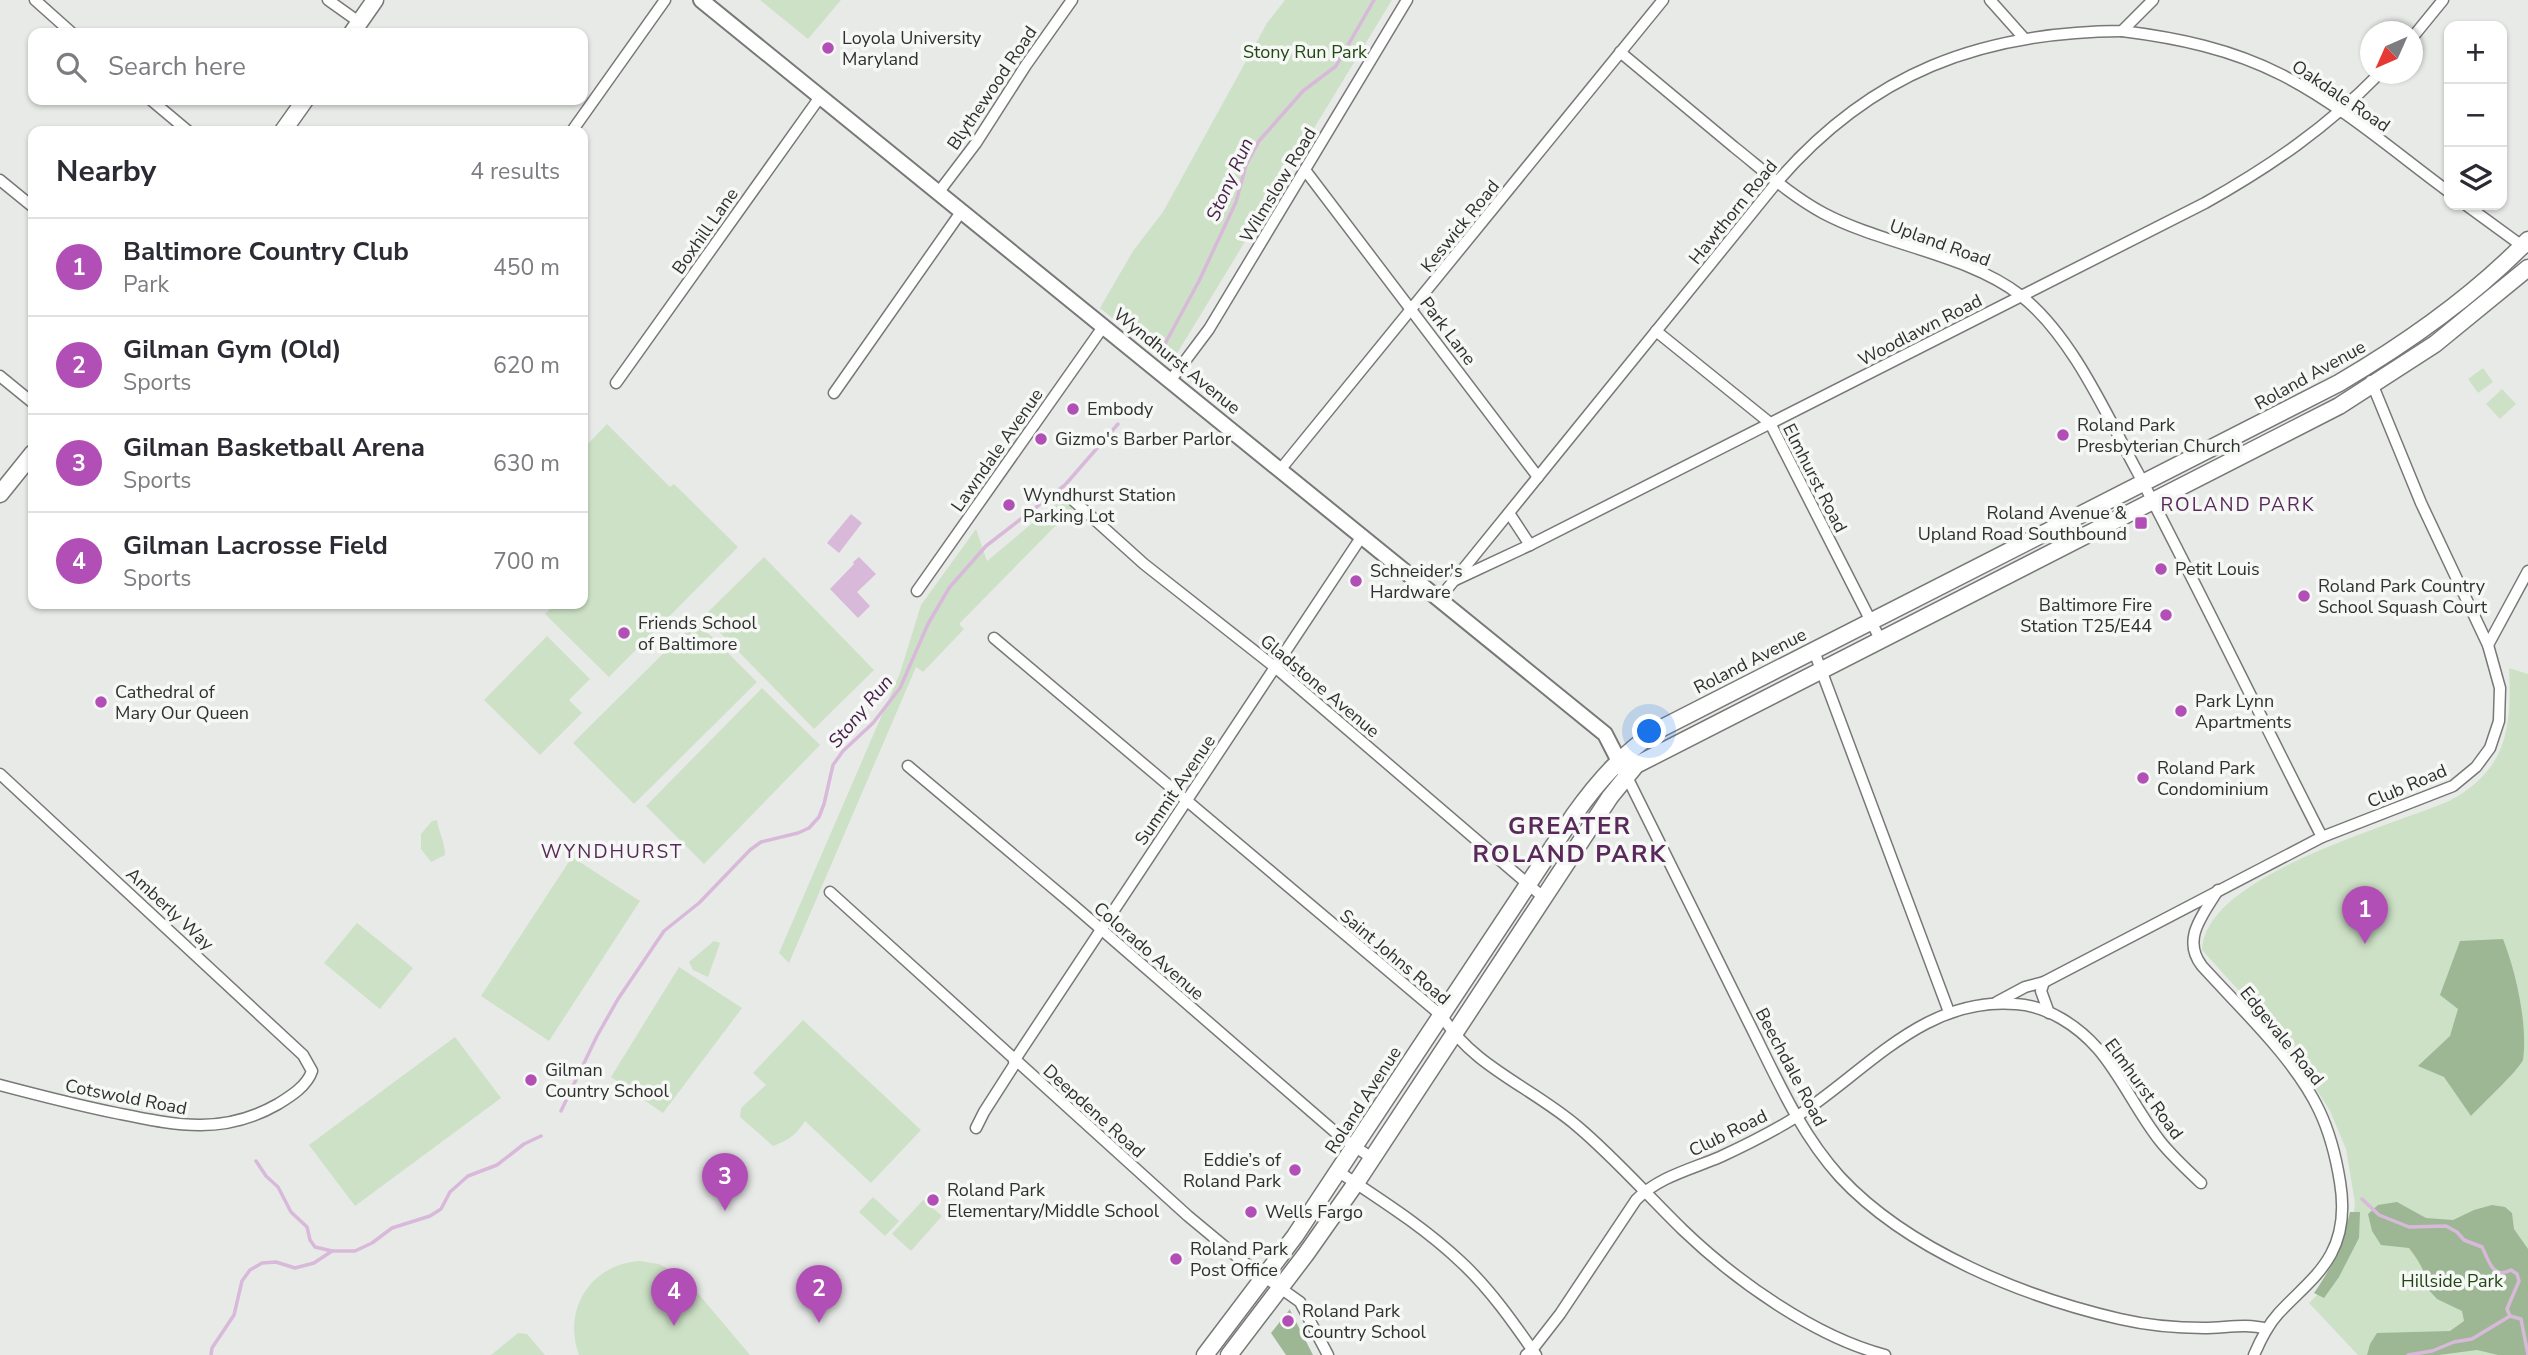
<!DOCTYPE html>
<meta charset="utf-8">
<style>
:root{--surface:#fff;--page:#f2f2f3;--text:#2b2b33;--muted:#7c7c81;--line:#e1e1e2;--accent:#b14fb7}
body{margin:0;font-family:"Nunito Sans",sans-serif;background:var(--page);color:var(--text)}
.controls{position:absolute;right:21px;top:21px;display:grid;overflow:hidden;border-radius:14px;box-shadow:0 2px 5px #0004}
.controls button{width:63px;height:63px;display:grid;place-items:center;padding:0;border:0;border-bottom:2px solid var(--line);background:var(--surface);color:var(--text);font:35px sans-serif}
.compass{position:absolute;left:2360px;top:21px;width:63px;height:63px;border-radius:50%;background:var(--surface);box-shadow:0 2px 5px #0004;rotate:225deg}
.you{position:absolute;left:1650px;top:732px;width:24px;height:24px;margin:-18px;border:5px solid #fff;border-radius:50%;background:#1a73e8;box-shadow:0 0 0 10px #1a73e833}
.badge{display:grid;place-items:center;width:46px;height:46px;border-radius:50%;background:var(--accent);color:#fff;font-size:23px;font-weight:700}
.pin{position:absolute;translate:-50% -58px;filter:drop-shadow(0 2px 4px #0008)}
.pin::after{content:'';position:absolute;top:37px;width:24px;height:21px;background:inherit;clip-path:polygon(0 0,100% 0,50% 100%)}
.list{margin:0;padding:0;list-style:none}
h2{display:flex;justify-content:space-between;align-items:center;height:91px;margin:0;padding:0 28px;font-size:30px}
h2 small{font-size:23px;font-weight:400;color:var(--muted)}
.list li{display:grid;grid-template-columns:46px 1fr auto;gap:21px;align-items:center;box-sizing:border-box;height:98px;padding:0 28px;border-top:2px solid var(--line)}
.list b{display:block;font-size:26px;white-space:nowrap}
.list p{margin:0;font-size:23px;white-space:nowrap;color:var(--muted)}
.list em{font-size:23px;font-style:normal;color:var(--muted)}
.icon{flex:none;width:38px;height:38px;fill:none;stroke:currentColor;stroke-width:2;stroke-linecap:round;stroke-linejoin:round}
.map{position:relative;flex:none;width:2528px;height:1355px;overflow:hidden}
.search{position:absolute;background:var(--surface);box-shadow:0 2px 5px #0004;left:28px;top:28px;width:560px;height:77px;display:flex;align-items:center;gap:18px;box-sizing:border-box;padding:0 24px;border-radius:14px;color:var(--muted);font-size:26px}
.panel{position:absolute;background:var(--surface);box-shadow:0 2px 5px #0004;left:28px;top:126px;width:560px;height:483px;border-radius:14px}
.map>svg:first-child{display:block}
.green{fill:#cde1c6}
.forest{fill:#9db794}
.water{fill:#d9b9da}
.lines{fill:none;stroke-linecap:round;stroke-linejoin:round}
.stream{stroke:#d9b9da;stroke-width:3.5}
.street-casing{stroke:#777976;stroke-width:13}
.secondary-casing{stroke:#777976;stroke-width:18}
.primary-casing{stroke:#777976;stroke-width:19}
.street{stroke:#fff;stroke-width:10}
.secondary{stroke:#fff;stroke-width:14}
.primary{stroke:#fff;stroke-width:16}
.poi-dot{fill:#b14fb7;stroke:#f6f8f5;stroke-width:2.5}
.labels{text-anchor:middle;stroke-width:7;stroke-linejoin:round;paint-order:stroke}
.poi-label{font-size:18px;fill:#2f302f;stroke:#f6f8f5;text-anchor:start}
.park-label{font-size:18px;fill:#234615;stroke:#f6f8f5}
.street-label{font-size:18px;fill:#2f302f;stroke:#f6f8f5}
.water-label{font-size:19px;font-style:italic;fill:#461e48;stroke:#f6f8f5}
.neighbourhood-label{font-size:19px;letter-spacing:2px;fill:#59295b;stroke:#f6f8f5}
.district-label{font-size:24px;font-weight:bold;letter-spacing:2px;fill:#59295b;stroke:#f6f8f5}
</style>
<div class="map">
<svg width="2528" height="1355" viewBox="0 0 2528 1355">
<rect width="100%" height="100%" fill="#e8eae8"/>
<!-- green -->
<g class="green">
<path d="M760 0H841L808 39Z"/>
<path d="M1285 0H1392L1170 365 1100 308 1133 251 1163 212 1267 23Z"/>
<path d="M2483 368 2493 382 2478 393 2468 379Z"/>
<path d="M2502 389 2516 404 2500 419 2486 404Z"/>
<path d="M607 424 670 487 674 484 738 547 609 677 545 614 551 608 547 604H583V449Z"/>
<path d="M1065 496 1074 507 959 624 964 629 923 672 916 667 789 963 779 953 900 673 921 605 976 529 987 561Z"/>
<path d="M764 557 874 670 814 729 704 616Z"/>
<path d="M696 621 757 682 634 804 573 743Z"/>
<path d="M547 636 590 679 569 700 582 713 540 755 484 700Z"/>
<path d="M2509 668 2528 674V1355H2358L2309 1303 2319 1293 2351 1233 2355 1203 2346 1149 2330 1111 2310 1079 2251 1004 2202 950C2204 876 2391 826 2449 801 2507 770 2512 728 2509 668Z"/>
<path d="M762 688 820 745 704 864 646 806Z"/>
<path d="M437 820C439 833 445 842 445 855L431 862 421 849V834L432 821Z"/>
<path d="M572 857 640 901 549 1041 481 996Z"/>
<path d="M357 923 413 968 380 1009 324 963Z"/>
<path d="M714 941 720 943 708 977 693 970 689 962Z"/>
<path d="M679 967 742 1008 663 1113 611 1077Z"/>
<path d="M803 1020 921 1130 871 1183 805 1121C796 1135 789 1140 773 1146L740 1117 741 1108 766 1085 753 1073Z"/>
<path d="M455 1037 501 1098 355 1206 309 1145Z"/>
<path d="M873 1197 899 1221 885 1236 859 1212Z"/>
<path d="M923 1200 942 1216 911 1251 892 1234Z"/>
<path d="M640 1261 659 1264 685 1278 750 1355H579C562 1309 591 1264 640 1261Z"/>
<path d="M518 1333 527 1334 545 1355H491Z"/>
</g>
<!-- forest -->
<g class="forest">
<path d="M2503 939C2516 972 2528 1025 2523 1060 2517 1072 2482 1104 2471 1116L2444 1077 2418 1066 2450 1036 2458 1009 2440 995 2460 941Z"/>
<path d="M2397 1202 2426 1218 2453 1220 2474 1210 2492 1205 2505 1207 2512 1213 2514 1229 2528 1249V1355H2498L2477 1350 2439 1355H2367L2370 1344 2377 1333 2450 1331 2464 1321 2462 1311 2437 1299 2426 1287C2427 1272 2418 1260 2409 1248L2381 1245 2372 1231 2368 1214 2378 1205Z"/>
<path d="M2350 1212H2360L2359 1238 2339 1277 2324 1298 2314 1293C2334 1264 2342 1246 2350 1212Z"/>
<path d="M1290 1309V1310L1313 1355H1286L1271 1333Z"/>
</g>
<!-- water -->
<g class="water">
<path d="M851 514 862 523 839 553 827 543Z"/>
<path d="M859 557 876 574 857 592 870 606 858 618 830 589 854 564 853 562Z"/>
</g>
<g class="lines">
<!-- stream -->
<g class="stream">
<path d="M1160 353 1199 281 1236 202 1246 165 1259 141 1303 91 1336 66 1374 0"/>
<path d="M561 1111 597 1036 618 999 664 931 699 903 750 850 761 842 798 833 809 828 819 817 824 804 833 765 843 751 873 723 900 688 928 624 949 588 986 546 1065 485 1118 424"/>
<path d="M256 1161 266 1176 278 1187 291 1212 307 1227 310 1240 315 1247 332 1251"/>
<path d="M2362 1199 2379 1215 2409 1227 2446 1226 2457 1232 2464 1240 2482 1247C2489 1260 2492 1280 2511 1270L2517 1274 2519 1281 2507 1309 2510 1316"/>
<path d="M211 1355 212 1348 234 1315 242 1281 250 1270 262 1263 276 1262 295 1268 314 1263 332 1251H355L372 1243 392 1228 430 1216 441 1209 450 1192 468 1176 497 1165 524 1144 541 1136"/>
<path d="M2408 1355 2432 1351 2454 1342 2472 1339 2510 1316 2521 1319 2528 1355"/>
</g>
<!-- street casing -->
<g class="street-casing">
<g id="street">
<path d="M35 0 72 33"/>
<path d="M328 0 359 22"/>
<path d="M1990 0 2023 37"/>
<path d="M2122 31C2178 38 2231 49 2282 75 2341 105 2396 153 2449 192"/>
<path d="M2412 38 2443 0"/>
<path d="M1620 52C1658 84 1696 115 1734 147 1763 170 1790 195 1823 213 1883 245 1967 254 2020 295 2072 335 2107 416 2138 473 2201 593 2260 716 2322 837"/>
<path d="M151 100 188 131"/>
<path d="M572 131 665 0"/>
<path d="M1305 170 1538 477"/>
<path d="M0 180 33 207"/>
<path d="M938 193 976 143 1026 65 1072 0"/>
<path d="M2466 205 2525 248"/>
<path d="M1656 331 1770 423 1880 639"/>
<path d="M0 376 33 403"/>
<path d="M1170 381 1209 329 1407 0"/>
<path d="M616 383 820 97"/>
<path d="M834 393 961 212"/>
<path d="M1280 470 1663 0"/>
<path d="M1074 501 1144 564 1276 668 1543 897"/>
<path d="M1509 513 1530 545"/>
<path d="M1453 581 1530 545 2205 203C2271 166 2326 128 2379 74"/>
<path d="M917 591 1103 327"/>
<path d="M1439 599 1777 182C1871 73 1980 32 2122 31L2153 0"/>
<path d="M994 638 1442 1016C1472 1066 1533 1088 1577 1126 1615 1158 1648 1196 1683 1230 1735 1280 1815 1337 1885 1355"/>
<path d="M2488 645 2528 571"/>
<path d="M1814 651 1949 1012"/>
<path d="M908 766 1072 904 1342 1138 1372 1158"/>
<path d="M0 774 303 1055 312 1071C307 1086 291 1096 278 1104 222 1136 175 1125 116 1113 77 1105 38 1095 0 1085"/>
<path d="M1626 775C1667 856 1706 937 1746 1017 1774 1072 1798 1131 1840 1177 1908 1250 2024 1297 2120 1319 2146 1325 2177 1328 2204 1328 2226 1328 2246 1323 2267 1329"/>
<path d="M2218 890C2203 915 2181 939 2202 966 2240 1008 2295 1059 2319 1110 2330 1133 2336 1157 2340 1182 2344 1206 2343 1232 2331 1254 2318 1278 2296 1294 2278 1314 2267 1326 2260 1341 2254 1355"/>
<path d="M830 892 1188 1216 1241 1260 1300 1302 1328 1355"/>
<path d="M2044 982 2041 991 2049 1013"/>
<path d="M1997 1002 2025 987 2044 982 2322 837 2453 786 2476 767 2490 748 2499 721 2500 688 2488 645 2421 503 2371 381"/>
<path d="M1014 1061 1362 536"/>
<path d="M976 1128 984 1112 1016 1062"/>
<path d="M1339 1172C1381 1200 1424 1227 1461 1262 1490 1289 1513 1322 1536 1355"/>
<path d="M1526 1355 1532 1350 1560 1314 1636 1200C1658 1177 1692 1169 1720 1157 1746 1145 1772 1132 1796 1117 1866 1072 1924 996 2016 1004 2047 1006 2077 1025 2098 1049 2122 1077 2137 1112 2160 1141 2172 1156 2187 1170 2201 1183"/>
</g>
</g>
<!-- secondary casing -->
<g class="secondary-casing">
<path id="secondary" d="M701 0 1605 734 1624 771"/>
</g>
<!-- primary casing -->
<g class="primary-casing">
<g id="primary">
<path d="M352 33 375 0"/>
<path d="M283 131 305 100"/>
<path d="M0 494 33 453"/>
<path d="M1205 1355 1295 1236 1574 815C1599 780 1624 752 1660 729L2339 383C2407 343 2473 297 2528 240"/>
<path d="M1229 1355 1306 1254 1356 1183 1610 797 1636 765 2339 406 2435 344 2528 268"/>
</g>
</g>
<!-- street -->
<use href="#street" class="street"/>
<!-- secondary -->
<use href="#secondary" class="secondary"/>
<!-- primary -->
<use href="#primary" class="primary"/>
</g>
<!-- markers -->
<g class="poi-dot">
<circle cx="828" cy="48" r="7"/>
<circle cx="1073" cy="409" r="7"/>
<circle cx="2063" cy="435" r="7"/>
<circle cx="1041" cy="439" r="7"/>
<circle cx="1009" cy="505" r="7"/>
<rect x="2134" y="516" width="14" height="14" rx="3.5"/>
<circle cx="2161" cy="569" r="7"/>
<circle cx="1356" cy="581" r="7"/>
<circle cx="2304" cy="596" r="7"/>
<circle cx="2166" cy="615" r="7"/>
<circle cx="624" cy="633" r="7"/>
<circle cx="101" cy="702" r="7"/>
<circle cx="2181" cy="711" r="7"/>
<circle cx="2143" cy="778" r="7"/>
<circle cx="531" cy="1080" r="7"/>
<circle cx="1295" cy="1170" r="7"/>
<circle cx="933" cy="1200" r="7"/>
<circle cx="1251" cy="1212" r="7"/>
<circle cx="1176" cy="1259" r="7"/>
<circle cx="1288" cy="1321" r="7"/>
</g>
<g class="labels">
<!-- poi labels -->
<g class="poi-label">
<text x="842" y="44">Loyola University<tspan x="842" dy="21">Maryland</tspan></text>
<text x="1087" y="415">Embody</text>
<text x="2077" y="431">Roland Park<tspan x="2077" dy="21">Presbyterian Church</tspan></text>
<text x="1055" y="445">Gizmo's Barber Parlor</text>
<text x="1023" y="501">Wyndhurst Station<tspan x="1023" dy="21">Parking Lot</tspan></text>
<text x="2127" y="519" text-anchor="end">Roland Avenue &amp;<tspan x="2127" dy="21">Upland Road Southbound</tspan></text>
<text x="2175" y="575">Petit Louis</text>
<text x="1370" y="577">Schneider's<tspan x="1370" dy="21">Hardware</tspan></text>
<text x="2318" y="592">Roland Park Country<tspan x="2318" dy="21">School Squash Court</tspan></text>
<text x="2152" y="611" text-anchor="end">Baltimore Fire<tspan x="2152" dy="21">Station T25/E44</tspan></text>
<text x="638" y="629">Friends School<tspan x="638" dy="21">of Baltimore</tspan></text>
<text x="115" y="698">Cathedral of<tspan x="115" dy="21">Mary Our Queen</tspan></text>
<text x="2195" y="707">Park Lynn<tspan x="2195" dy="21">Apartments</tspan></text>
<text x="2157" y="774">Roland Park<tspan x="2157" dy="21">Condominium</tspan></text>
<text x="545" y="1076">Gilman<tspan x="545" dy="21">Country School</tspan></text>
<text x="1281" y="1166" text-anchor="end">Eddie’s of<tspan x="1281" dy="21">Roland Park</tspan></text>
<text x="947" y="1196">Roland Park<tspan x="947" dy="21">Elementary/Middle School</tspan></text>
<text x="1265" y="1218">Wells Fargo</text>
<text x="1190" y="1255">Roland Park<tspan x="1190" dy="21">Post Office</tspan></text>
<text x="1302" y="1317">Roland Park<tspan x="1302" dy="21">Country School</tspan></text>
</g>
<!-- park labels -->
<g class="park-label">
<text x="1305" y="58">Stony Run Park</text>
<text x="2452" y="1287">Hillside Park</text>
</g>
<!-- street labels -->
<g class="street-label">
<text transform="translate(992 88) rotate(-56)" y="6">Blythewood Road</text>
<text transform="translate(2341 96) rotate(34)" y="6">Oakdale Road</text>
<text transform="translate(1278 185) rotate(-59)" y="6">Wilmslow Road</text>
<text transform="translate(1733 212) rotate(-51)" y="6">Hawthorn Road</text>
<text transform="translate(1460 226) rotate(-51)" y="6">Keswick Road</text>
<text transform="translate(705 231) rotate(-55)" y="6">Boxhill Lane</text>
<text transform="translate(1940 243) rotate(20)" y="6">Upland Road</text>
<text transform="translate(1920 330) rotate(-27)" y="6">Woodlawn Road</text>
<text transform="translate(1448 331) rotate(53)" y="6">Park Lane</text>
<text transform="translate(1177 361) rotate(39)" y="6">Wyndhurst Avenue</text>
<text transform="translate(2310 375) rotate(-29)" y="6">Roland Avenue</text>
<text transform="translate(997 450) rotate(-55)" y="6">Lawndale Avenue</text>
<text transform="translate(1815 478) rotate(63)" y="6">Elmhurst Road</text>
<text transform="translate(1750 661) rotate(-27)" y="6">Roland Avenue</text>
<text transform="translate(1320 686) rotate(40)" y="6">Gladstone Avenue</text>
<text transform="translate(2407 786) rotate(-23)" y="6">Club Road</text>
<text transform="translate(1175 790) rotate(-56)" y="6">Summit Avenue</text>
<text transform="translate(170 909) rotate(43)" y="6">Amberly Way</text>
<text transform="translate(1149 951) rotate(41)" y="6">Colorado Avenue</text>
<text transform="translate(1395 957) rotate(40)" y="6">Saint Johns Road</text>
<text transform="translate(2282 1036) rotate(51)" y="6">Edgevale Road</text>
<text transform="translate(1791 1067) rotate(62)" y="6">Beechdale Road</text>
<text transform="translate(2144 1089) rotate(54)" y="6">Elmhurst Road</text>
<text transform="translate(126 1097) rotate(11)" y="6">Cotswold Road</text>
<text transform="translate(1363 1100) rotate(-57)" y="6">Roland Avenue</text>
<text transform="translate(1094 1111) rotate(42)" y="6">Deepdene Road</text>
<text transform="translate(1728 1133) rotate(-26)" y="6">Club Road</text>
</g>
<!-- water labels -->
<g class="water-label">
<text transform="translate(1229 179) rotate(-66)" y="7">Stony Run</text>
<text transform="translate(860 711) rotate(-50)" y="7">Stony Run</text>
</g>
<!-- neighbourhood labels -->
<g class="neighbourhood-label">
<text x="2238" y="511">ROLAND PARK</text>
<text x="612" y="858">WYNDHURST</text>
</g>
<!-- district labels -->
<g class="district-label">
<text x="1570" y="834">GREATER<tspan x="1570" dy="28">ROLAND PARK</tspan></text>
</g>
</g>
</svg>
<div class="controls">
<button>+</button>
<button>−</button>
<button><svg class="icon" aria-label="layers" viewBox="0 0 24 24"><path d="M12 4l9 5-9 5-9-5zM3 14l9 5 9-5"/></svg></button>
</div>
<svg class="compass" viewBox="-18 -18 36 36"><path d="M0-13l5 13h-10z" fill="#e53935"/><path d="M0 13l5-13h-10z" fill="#7c7c81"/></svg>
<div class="you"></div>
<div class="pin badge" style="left:2365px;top:944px">1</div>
<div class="pin badge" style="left:819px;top:1323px">2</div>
<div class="pin badge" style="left:725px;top:1211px">3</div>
<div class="pin badge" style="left:674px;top:1326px">4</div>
<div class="search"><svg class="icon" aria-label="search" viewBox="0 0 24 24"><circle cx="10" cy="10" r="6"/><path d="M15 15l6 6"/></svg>Search here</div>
<section class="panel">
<h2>Nearby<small>4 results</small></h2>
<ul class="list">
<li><span class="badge">1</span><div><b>Baltimore Country Club</b><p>Park</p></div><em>450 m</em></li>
<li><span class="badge">2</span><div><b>Gilman Gym (Old)</b><p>Sports</p></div><em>620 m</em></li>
<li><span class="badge">3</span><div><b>Gilman Basketball Arena</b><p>Sports</p></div><em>630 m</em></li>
<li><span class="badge">4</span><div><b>Gilman Lacrosse Field</b><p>Sports</p></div><em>700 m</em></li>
</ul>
</section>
</div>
